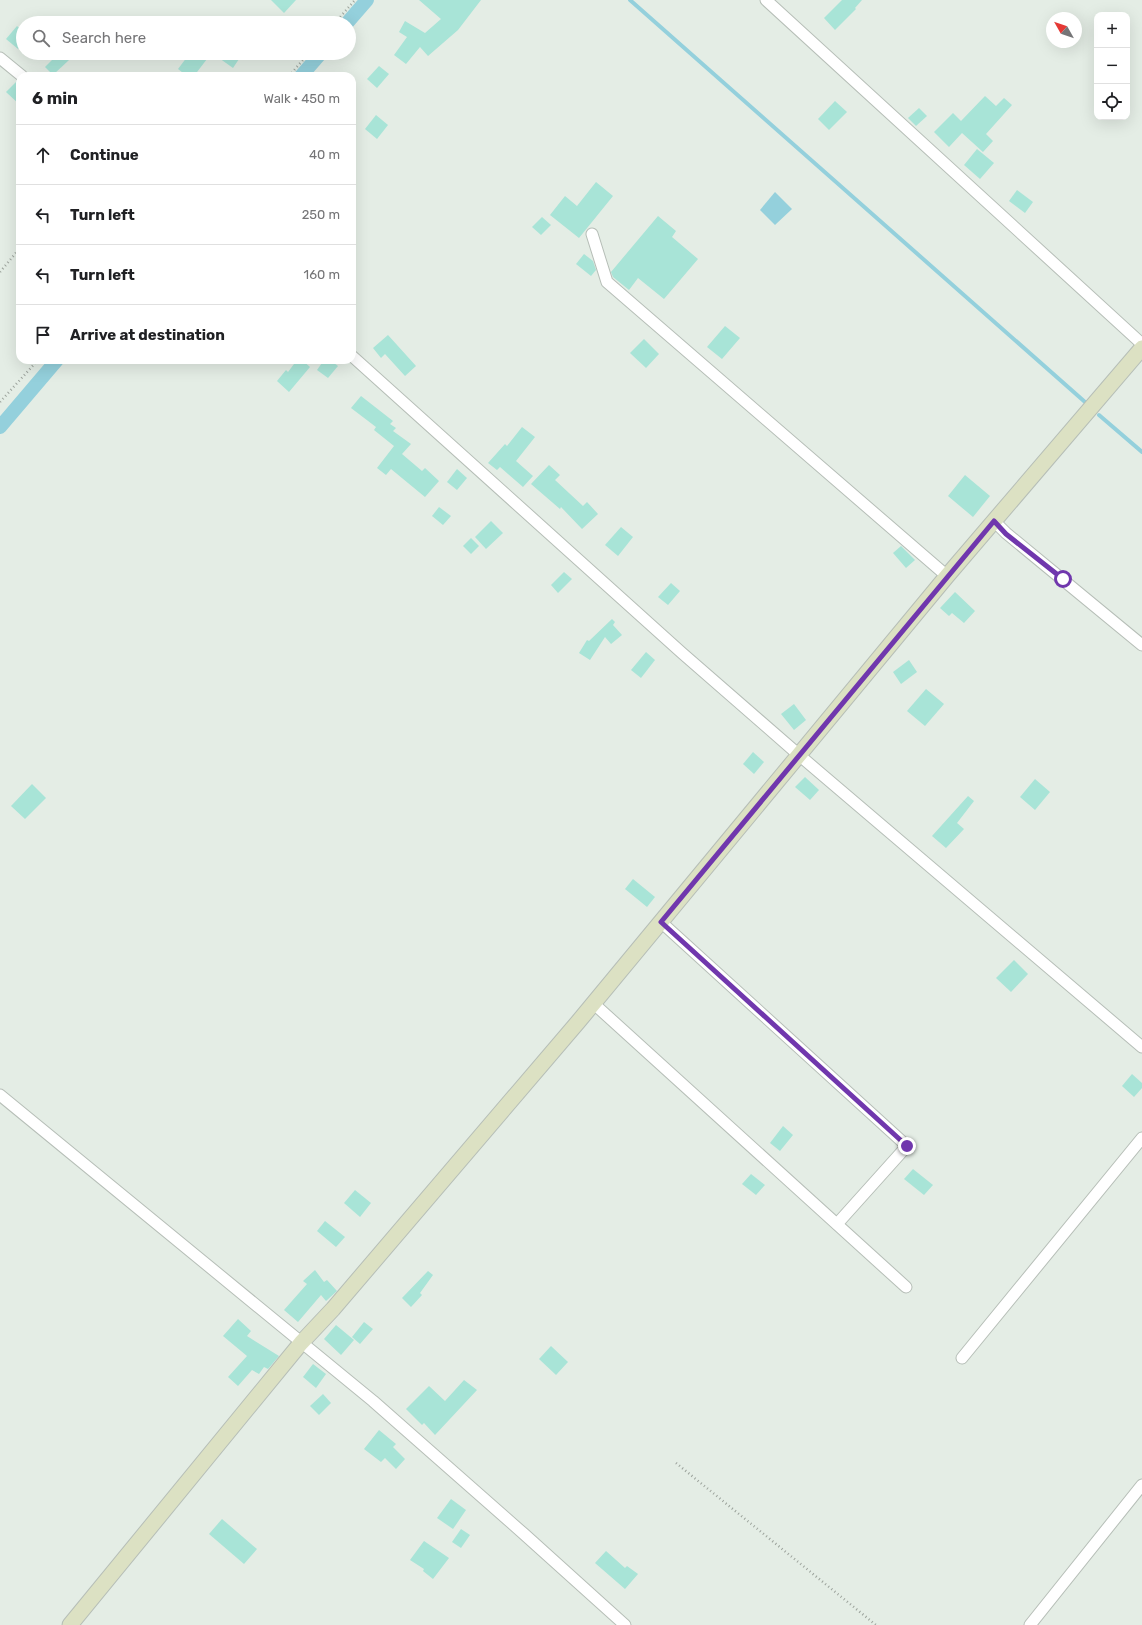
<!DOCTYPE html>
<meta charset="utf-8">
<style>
:root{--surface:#fff;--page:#f2f2f2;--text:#202124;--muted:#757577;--line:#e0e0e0}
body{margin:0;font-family:Rubik,sans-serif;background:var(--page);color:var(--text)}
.controls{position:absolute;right:12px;top:12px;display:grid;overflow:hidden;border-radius:8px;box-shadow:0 4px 16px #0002}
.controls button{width:36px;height:36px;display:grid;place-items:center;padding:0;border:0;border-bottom:1px solid var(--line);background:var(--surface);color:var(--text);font:20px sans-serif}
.compass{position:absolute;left:1046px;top:12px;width:36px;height:36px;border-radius:50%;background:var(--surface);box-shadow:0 4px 16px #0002;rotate:310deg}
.stop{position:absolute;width:12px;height:12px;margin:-9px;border:3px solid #7037ad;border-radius:50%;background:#fff}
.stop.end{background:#7037ad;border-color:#fff;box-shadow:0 1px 4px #0008}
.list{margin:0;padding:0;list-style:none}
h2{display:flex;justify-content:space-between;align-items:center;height:52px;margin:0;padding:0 16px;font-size:17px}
h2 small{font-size:13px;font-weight:400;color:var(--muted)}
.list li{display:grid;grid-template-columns:26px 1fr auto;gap:12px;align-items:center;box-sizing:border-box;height:60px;padding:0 16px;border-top:1px solid var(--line)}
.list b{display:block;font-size:15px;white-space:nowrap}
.list em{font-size:13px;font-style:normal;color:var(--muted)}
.icon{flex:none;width:22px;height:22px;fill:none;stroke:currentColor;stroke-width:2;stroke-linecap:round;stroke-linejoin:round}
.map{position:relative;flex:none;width:1142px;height:1625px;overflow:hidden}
.search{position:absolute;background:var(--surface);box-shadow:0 4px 16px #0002;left:16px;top:16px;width:340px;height:44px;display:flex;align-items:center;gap:10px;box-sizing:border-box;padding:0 14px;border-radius:22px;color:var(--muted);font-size:15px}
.panel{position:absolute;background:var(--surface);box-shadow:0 4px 16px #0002;left:16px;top:72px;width:340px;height:292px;border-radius:12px}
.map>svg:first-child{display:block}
.water{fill:#94d0dc}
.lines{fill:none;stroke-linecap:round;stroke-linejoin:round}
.stream{stroke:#94d0dc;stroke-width:4}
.canal{stroke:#94d0dc;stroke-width:14}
.building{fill:#a8e4d7}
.street-casing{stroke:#b6beb7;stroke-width:13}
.secondary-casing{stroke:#b6beb7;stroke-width:17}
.path{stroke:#9ca39c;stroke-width:2.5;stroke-dasharray:1 3;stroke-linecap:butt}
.street{stroke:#fff;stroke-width:11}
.secondary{stroke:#dce1c3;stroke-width:15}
.route{stroke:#7037ad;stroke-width:5}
</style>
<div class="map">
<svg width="1142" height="1625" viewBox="0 0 1142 1625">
<rect width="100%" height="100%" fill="#e4ede5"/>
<!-- water -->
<path class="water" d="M775 192 792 209 775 225 760 210Z"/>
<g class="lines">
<!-- stream -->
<g class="stream">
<path d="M630 0 1085 402"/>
<path d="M1099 415 1142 452"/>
</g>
<!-- canal -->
<g class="canal">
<path d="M347 23 367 0"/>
<path d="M301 76 321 53"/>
<path d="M0 427 57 360"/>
</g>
</g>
<!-- building -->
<g class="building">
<path d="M271 0H296L284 13Z"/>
<path d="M419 0H481L458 30 428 56 420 47 406 64 394 55 407 37 399 32 405 21 425 33 441 19Z"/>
<path d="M842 0H862L855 8 856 9 835 30 824 18Z"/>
<path d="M17 26 23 31V42L18 49 6 39Z"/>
<path d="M59 53H62L69 60 53 75 45 67Z"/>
<path d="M192 53H199L207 59 194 76H187L178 69 187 57 189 58Z"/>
<path d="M212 53H243L233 68Z"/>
<path d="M379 66 389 74 377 88 367 79Z"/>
<path d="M17 81 20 83V105L6 92Z"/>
<path d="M985 96 996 106 1004 98 1012 105 986 134 993 141 983 152 962 133 949 147 934 132 953 113 961 121Z"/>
<path d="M835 101 847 112 829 130 818 119Z"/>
<path d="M919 108 927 116 916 126 908 118Z"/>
<path d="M376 115 388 125 377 139 365 129Z"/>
<path d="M977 149 994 163 980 179 964 165Z"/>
<path d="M596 182 613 196 579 238 550 215 565 196 577 206Z"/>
<path d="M1017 190 1033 202 1025 213 1009 201Z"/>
<path d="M658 216 676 231 672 237 698 259 664 299 638 278 629 290 613 277 611 272Z"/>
<path d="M542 217 551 225 541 235 532 227Z"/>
<path d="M584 254 593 261 596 270 591 276 576 264Z"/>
<path d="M725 326 740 338 722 359 707 347Z"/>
<path d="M388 335 416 366 405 376 385 354 381 358 373 348Z"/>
<path d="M644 339 659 354 646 368 630 353Z"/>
<path d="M297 360H302L310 367 289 392 277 381 286 370 288 372Z"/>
<path d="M324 360H330L338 366 328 378 317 370Z"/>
<path d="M361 396 393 421 390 424 396 428 393 431 411 444 402 454 422 471 425 468 439 481 425 497 391 469 386 475 377 468 394 446 374 430 376 427 351 408Z"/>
<path d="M522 427 535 437 516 461 533 476 523 487 500 467 497 470 488 463 505 444 507 446Z"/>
<path d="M549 465 560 475 555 480 583 506 587 502 598 514 582 529 561 507 560 509 531 484Z"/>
<path d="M457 469 467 478 457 490 447 482Z"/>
<path d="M965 475 990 496 973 517 948 496Z"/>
<path d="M439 507 451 516 443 525 432 516Z"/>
<path d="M491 521 503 533 486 549 475 537Z"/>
<path d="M621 527 633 537 618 556 605 545Z"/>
<path d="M471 538 479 546 471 554 463 546Z"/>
<path d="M901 546 915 560 906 568 893 553Z"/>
<path d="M564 572 572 579 558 593 551 585Z"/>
<path d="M671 583 680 591 668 605 658 597Z"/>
<path d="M955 592 975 611 964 623 952 613 949 616 940 608Z"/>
<path d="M612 619 615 622 613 625 622 635 611 644 605 637 590 660 579 653 587 640 589 641Z"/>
<path d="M646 652 655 660 641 678 631 670Z"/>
<path d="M909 660 917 672 901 684 893 672Z"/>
<path d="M926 689 944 704 925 726 907 711Z"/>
<path d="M794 704 806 720 794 730 781 714Z"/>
<path d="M753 752 764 762 754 774 743 764Z"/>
<path d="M805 777 819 790 810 800 795 787Z"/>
<path d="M1035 779 1050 792 1035 810 1020 797Z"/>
<path d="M32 784 46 798 25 819 11 806Z"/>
<path d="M968 796 974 801 957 823 964 829 946 848 932 836Z"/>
<path d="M633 879 655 897 647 907 625 889Z"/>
<path d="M1014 960 1028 974 1011 992 996 978Z"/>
<path d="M1132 1074 1142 1083V1088L1134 1097 1122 1086Z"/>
<path d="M783 1126 793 1135 780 1151 770 1143Z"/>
<path d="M913 1169 933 1185 924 1195 904 1179Z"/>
<path d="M751 1174 765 1185 756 1195 742 1184Z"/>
<path d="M355 1190 371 1203 360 1217 344 1203Z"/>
<path d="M325 1221 345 1237 336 1247 317 1231Z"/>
<path d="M315 1270 324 1282 327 1280 337 1291 326 1301 321 1295 298 1322 284 1310 307 1284 303 1281Z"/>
<path d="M428 1271 433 1275 420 1293 422 1295 411 1307 402 1298Z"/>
<path d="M238 1319 251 1331 247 1336 279 1356 268 1369 264 1367 259 1374 252 1370 238 1386 228 1377 247 1356 223 1336Z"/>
<path d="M364 1322 373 1329 360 1344 352 1337Z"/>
<path d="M336 1325 354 1340 341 1355 324 1339Z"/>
<path d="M551 1346 568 1362 556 1375 539 1359Z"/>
<path d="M313 1364 326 1374 316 1388 303 1377Z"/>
<path d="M464 1380 477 1390 435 1435 424 1423 422 1425 406 1409 429 1386 445 1401Z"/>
<path d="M323 1394 331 1403 319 1415 310 1406Z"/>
<path d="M379 1430 396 1444 393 1447 405 1459 396 1469 385 1458 381 1462 364 1449Z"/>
<path d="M451 1499 466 1510 453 1529 437 1518Z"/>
<path d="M222 1519 257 1549 244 1564 209 1534Z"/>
<path d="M461 1529 470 1535 461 1548 452 1542Z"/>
<path d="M424 1541 449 1558 433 1579 423 1571 424 1569 410 1560Z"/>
<path d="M606 1551 625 1568 627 1566 638 1574 625 1589 595 1563Z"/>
</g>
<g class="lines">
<!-- street casing -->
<g class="street-casing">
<g id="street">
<path d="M766 0 1142 344"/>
<path d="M0 58 22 76"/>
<path d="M592 234 607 282 947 576"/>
<path d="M352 356 682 653 799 755 1142 1047"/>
<path d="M994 521 1006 533 1142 645"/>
<path d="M661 922 907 1146 837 1224"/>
<path d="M593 1003 906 1287"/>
<path d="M0 1095 373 1401 524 1534 625 1625"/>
<path d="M962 1358 1142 1138"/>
<path d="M1030 1625 1142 1485"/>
</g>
</g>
<!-- secondary casing -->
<g class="secondary-casing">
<path id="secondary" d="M70 1625 301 1343 333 1309 578 1022 947 576 1142 348"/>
</g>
<!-- path -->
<g class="path">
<path d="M335 23 355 0"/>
<path d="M289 76 309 53"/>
<path d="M0 272 20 248"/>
<path d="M0 402 38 360"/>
<path d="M676 1463 876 1625"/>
</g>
<!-- street -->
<use href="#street" class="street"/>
<!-- secondary -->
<use href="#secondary" class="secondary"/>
</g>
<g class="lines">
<!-- route -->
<path class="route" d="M907 1146 661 922 994 521 1006 534 1063 579"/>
</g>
</svg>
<div class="controls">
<button>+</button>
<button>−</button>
<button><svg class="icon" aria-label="locate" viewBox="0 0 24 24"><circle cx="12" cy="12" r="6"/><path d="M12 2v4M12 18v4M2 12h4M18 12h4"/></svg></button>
</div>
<svg class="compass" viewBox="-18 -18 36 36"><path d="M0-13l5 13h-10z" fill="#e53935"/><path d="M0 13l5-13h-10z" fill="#757577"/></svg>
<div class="stop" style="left:1063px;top:579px"></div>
<div class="stop end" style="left:907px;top:1146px"></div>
<div class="search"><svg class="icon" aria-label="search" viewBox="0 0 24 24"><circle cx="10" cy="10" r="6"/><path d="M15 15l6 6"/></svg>Search here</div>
<section class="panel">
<h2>6 min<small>Walk · 450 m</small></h2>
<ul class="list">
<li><svg class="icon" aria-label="ahead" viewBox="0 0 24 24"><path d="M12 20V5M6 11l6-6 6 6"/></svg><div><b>Continue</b></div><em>40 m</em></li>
<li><svg class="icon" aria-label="left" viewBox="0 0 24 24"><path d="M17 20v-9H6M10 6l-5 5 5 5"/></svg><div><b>Turn left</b></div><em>250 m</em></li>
<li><svg class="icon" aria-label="left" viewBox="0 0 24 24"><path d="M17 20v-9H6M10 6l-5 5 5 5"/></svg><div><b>Turn left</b></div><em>160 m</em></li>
<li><svg class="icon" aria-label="arrive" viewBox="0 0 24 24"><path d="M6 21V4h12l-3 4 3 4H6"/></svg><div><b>Arrive at destination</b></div></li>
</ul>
</section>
</div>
